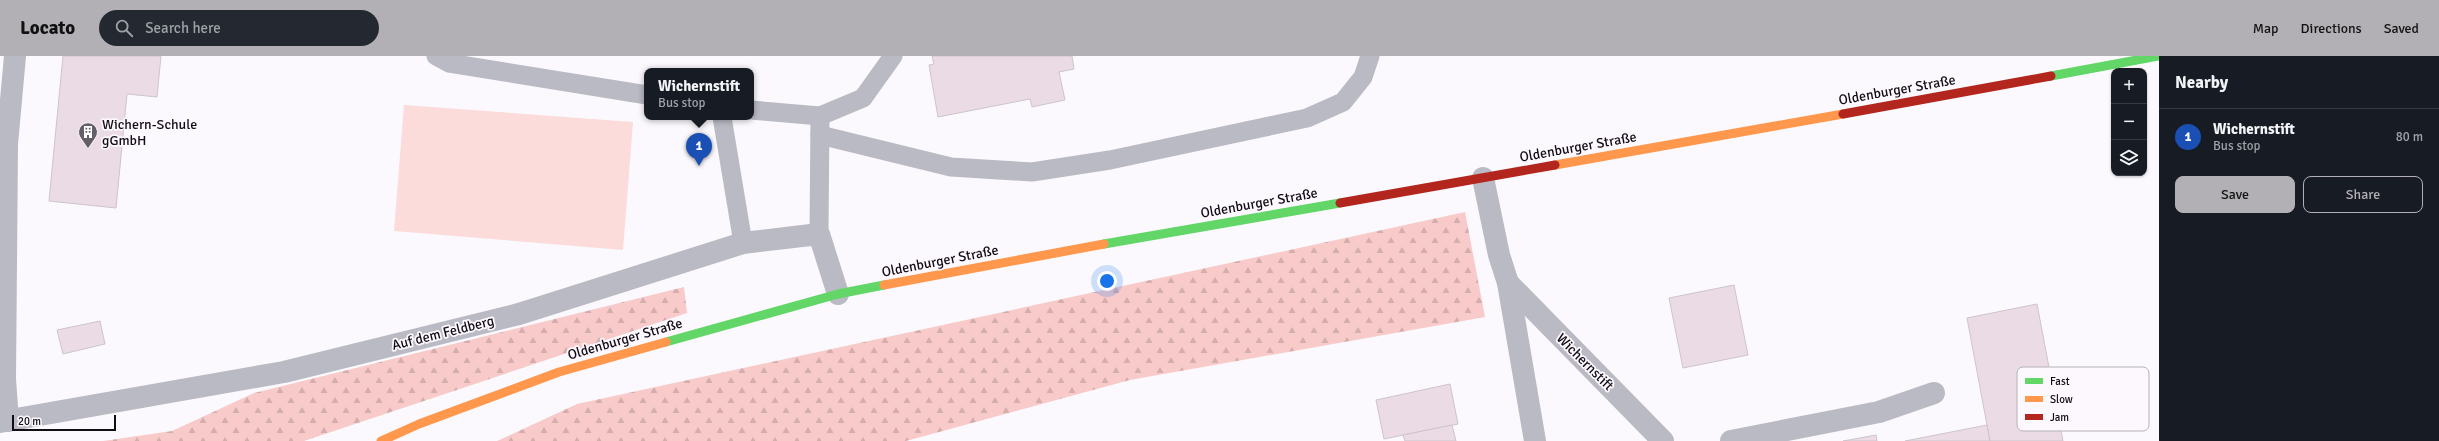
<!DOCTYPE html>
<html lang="en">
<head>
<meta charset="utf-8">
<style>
	:root { --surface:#171b24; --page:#242831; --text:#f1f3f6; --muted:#9ea1a6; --line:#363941; --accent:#b2b0b5 }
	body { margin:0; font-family:Signika,sans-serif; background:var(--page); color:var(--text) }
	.controls { position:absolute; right:12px; top:12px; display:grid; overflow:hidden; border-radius:8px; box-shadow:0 1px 3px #0004 }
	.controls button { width:36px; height:36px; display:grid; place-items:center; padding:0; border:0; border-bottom:1px solid var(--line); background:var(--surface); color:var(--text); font:20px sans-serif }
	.scale { position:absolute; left:12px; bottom:10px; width:104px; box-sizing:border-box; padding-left:4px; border:2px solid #120c15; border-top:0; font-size:11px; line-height:14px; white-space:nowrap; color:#120c15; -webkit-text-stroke:3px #fcf8fe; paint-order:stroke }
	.you { position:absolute; left:1107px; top:225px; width:14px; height:14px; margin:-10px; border:3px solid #fff; border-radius:50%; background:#1a73e8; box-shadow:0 0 0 6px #1a73e833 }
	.badge { display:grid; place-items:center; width:26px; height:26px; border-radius:50%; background:var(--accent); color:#fff; font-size:13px; font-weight:700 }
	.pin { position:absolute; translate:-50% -33px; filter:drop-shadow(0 1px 2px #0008) }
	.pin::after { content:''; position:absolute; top:21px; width:14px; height:12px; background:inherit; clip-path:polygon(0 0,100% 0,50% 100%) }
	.popup { position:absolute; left:644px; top:12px; width:110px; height:52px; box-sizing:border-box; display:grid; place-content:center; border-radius:8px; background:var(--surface); filter:drop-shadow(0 1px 3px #0005); font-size:13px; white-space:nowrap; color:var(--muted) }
	.popup b { font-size:15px; color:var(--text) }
	.popup::after { content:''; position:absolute; left:50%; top:100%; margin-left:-8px; border:8px solid transparent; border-top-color:var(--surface) }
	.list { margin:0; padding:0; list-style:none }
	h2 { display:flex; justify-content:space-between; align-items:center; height:52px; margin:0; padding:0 16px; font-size:17px }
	h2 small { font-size:13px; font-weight:400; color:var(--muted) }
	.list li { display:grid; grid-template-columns:26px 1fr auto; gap:12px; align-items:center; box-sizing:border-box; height:56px; padding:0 16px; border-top:1px solid var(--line) }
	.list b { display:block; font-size:15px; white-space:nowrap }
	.list p { margin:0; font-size:13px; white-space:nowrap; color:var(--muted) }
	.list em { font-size:13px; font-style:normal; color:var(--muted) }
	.actions { display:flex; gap:8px; padding:12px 16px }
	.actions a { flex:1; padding:9px 0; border:1px solid var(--accent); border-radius:8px; text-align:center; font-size:14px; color:var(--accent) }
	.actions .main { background:var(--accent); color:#111 }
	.icon { flex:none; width:22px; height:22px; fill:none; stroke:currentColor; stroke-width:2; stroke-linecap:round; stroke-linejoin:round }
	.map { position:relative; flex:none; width:2159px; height:385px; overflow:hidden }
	header { display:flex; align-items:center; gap:24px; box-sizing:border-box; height:56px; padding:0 20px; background:var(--accent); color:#111 }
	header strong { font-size:19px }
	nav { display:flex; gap:22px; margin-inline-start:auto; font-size:14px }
	.search { width:280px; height:36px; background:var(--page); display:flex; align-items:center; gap:10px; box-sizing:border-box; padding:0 14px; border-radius:22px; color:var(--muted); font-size:15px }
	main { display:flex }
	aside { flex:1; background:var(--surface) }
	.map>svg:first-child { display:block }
</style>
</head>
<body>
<header>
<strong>Locato</strong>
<div class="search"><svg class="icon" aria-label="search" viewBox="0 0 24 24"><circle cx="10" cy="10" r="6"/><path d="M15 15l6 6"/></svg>Search here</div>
<nav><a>Map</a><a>Directions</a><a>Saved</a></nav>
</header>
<main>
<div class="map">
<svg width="2159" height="385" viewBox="0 0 2159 385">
	<defs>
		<pattern id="forest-firs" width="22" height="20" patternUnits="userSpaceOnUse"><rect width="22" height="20" fill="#f8cbca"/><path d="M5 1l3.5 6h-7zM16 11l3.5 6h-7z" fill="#d4adad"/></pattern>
	</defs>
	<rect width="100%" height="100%" fill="#fbf9fd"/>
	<g fill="url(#forest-firs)">
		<path d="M 1465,156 L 1485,261 L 1130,324 L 906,385 L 497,385 L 577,348 Z"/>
		<path d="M 684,231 L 687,257 L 304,385 L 103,385 L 172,375 L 254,337 Z"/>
	</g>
	<path fill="#fbdcdb" d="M 404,49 L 633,66 L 623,194 L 394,175 Z"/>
	<g fill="#eadbe4" stroke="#cdc5ca">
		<path d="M 63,0 L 161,0 L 157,41 L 127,38 L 116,152 L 49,145 Z"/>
		<path d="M 932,0 L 1072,0 L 1074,13 L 1059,16 L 1065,44 L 1032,51 L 1030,43 L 938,61 L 929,9 L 934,8 Z"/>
		<path d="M 1734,229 L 1748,299 L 1683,312 L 1669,242 Z"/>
		<path d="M 2037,248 L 2063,385 L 1990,385 L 1967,262 Z"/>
		<path d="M 100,265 L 105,288 L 63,298 L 57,274 Z"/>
		<path d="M 1450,328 L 1458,368 L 1384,383 L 1376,344 Z"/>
		<path d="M 1452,369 L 1456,385 L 1405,385 L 1403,379 Z"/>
		<path d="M 1987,369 L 1990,385 L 1905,385 Z"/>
		<path d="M 1876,379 L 1877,385 L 1843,385 Z"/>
	</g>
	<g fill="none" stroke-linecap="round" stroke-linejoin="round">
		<g stroke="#babac4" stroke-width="19">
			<path d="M 436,0 L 449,7 L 647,39"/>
			<path d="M 751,54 L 820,60 L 819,178"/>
			<path d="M 820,60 L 863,42 L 893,0"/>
			<path d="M 722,61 L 743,187"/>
			<path d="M 820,79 L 951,111 L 1032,116 L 1110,104 L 1307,62 L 1343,46 L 1363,21 L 1370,0"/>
		</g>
		<g stroke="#babac4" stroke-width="22">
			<path d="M 1483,122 L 1499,199 L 1508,227 L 1535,385"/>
			<path d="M 1508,227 L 1663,385"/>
			<path d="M 8,365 L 5,323 L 7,88 L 15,0"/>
			<path d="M 0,366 L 284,316 L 519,258 L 743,187 L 819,178 L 838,238"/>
			<path d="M 1731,385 L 1879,356 L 1934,337"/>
		</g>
		<g stroke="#63d668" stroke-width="9">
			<path d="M 2051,20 L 2158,0"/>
			<path d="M 1104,188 L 1340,147"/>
			<path d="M 666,286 L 838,238 L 884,229"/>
		</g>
		<g stroke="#ff974d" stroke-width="9">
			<path d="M 1555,109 L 1843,58"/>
			<path d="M 884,229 L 1104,188"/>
			<path d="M 381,385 L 419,368 L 559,316 L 666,286"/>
		</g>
		<g stroke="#b3261e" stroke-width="9">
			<path d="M 1843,58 L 2051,20"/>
			<path d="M 1340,147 L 1555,109"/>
		</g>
	</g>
	<defs>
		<symbol id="building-pin" viewBox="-11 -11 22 30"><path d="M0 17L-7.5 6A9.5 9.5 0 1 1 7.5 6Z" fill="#645f66" stroke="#fcf8fe"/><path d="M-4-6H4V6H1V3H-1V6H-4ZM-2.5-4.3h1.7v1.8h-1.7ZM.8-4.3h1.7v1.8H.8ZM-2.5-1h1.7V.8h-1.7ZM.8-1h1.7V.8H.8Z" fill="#fff"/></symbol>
	</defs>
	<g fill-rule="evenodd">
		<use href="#building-pin" x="77" y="65" width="22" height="30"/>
	</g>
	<g text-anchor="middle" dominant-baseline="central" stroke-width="3.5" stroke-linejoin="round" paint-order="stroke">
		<g font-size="14" fill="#120c15" stroke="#fcf8fe">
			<text transform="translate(1897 34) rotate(-10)">Oldenburger Straße</text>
			<text transform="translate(1578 91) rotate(-10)">Oldenburger Straße</text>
			<text transform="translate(1259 147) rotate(-10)">Oldenburger Straße</text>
			<text transform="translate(940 205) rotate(-11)">Oldenburger Straße</text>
			<text transform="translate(443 277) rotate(-14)">Auf dem Feldberg</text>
			<text transform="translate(625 283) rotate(-16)">Oldenburger Straße</text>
			<text transform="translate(1585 306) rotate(45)">Wichernstift</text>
		</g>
		<g font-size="14" fill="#120c15" stroke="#fcf8fe" text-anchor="start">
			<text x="102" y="68">Wichern-Schule<tspan x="102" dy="16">gGmbH</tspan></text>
		</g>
	</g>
	<rect x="2017" y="311" width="132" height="64" rx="6" fill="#fcf8fe" stroke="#b6b1b8" stroke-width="1"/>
	<rect x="2025" y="322" width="18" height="6" fill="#63d668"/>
	<rect x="2025" y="340" width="18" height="6" fill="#ff974d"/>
	<rect x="2025" y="358" width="18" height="6" fill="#b3261e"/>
	<g font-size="11" fill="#120c15">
		<text x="2050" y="329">Fast</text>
		<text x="2050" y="347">Slow</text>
		<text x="2050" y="365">Jam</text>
	</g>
</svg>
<div class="controls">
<button>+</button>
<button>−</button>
<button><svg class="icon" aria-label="layers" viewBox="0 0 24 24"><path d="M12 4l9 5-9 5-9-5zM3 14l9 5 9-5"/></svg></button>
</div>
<div class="scale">20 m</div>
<div class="you"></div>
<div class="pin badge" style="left:699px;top:110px;background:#1a4fb4">1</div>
<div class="popup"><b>Wichernstift</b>Bus stop</div>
</div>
<aside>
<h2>Nearby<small></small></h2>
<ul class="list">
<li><span class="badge" style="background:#1a4fb4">1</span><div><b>Wichernstift</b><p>Bus stop</p></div><em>80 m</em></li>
</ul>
<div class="actions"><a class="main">Save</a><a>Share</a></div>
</aside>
</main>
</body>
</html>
